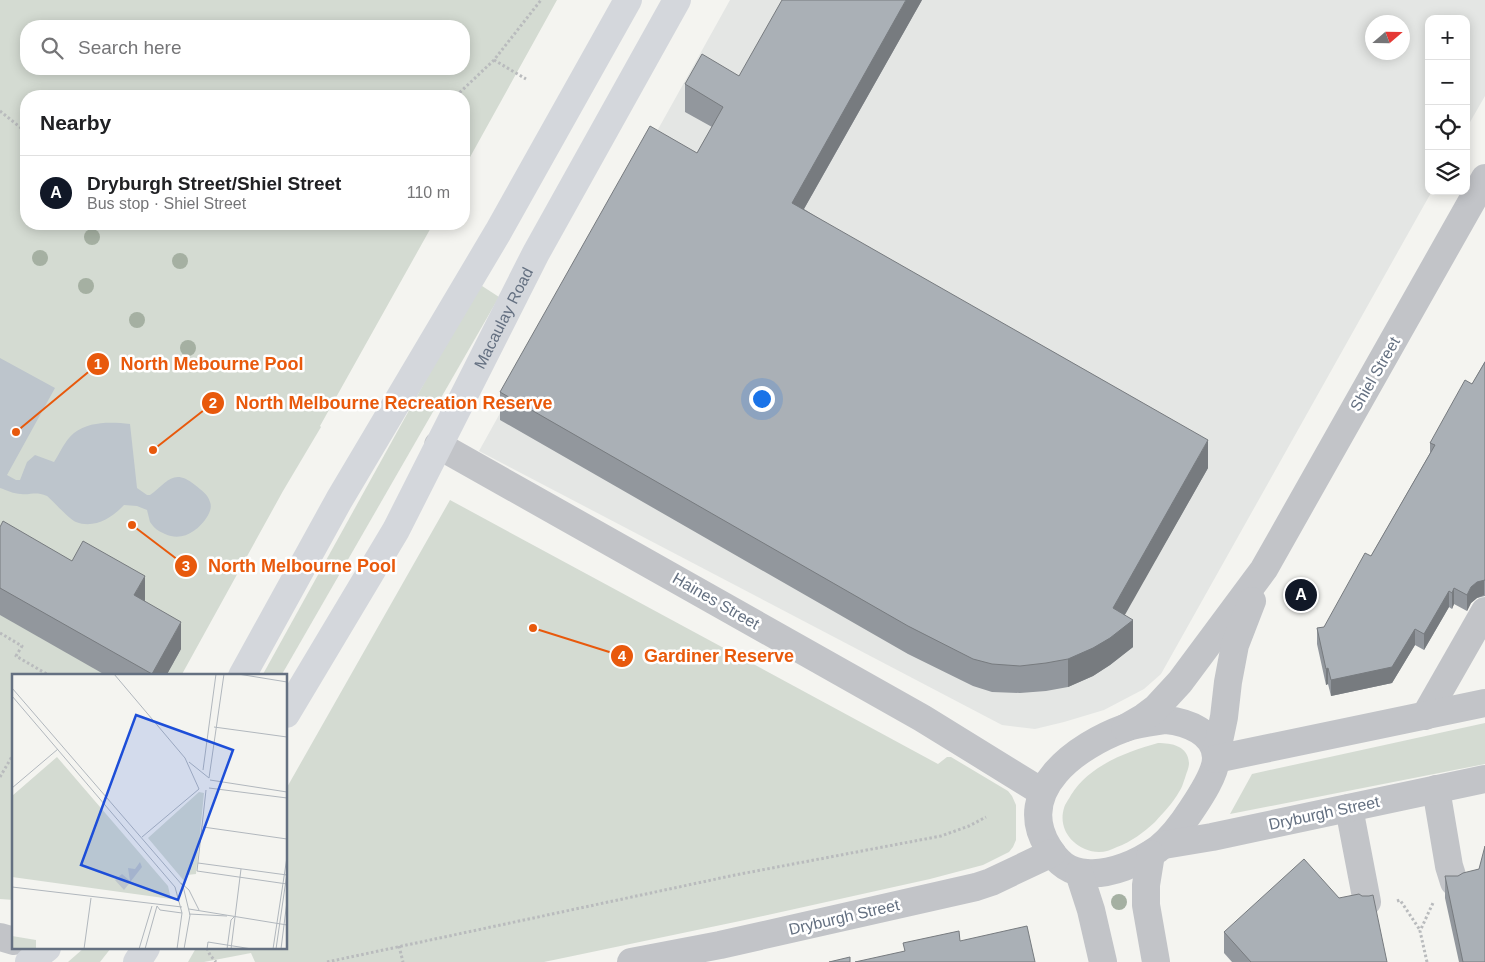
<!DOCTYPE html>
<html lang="en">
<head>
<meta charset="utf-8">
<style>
	:root { --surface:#fff; --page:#f6f6f6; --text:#202124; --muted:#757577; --line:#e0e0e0; --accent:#111827 }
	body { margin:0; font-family:Arial,sans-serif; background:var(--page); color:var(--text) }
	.controls { position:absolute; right:15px; top:15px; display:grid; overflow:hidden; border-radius:10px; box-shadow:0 2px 12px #0003 }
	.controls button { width:45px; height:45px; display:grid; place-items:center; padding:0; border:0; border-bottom:1px solid var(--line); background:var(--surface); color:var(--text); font:25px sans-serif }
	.compass { position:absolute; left:1365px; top:15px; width:45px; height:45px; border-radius:50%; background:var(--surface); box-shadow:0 2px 12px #0003; rotate:70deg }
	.you { position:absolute; left:761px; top:398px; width:18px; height:18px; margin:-12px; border:4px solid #fff; border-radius:50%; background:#1a73e8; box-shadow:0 0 0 8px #1a73e833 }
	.badge { display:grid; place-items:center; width:32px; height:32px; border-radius:50%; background:var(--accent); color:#fff; font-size:16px; font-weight:700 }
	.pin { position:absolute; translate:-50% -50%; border:2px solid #fff; box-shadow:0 1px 5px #0006 }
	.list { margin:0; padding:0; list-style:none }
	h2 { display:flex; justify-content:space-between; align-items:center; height:65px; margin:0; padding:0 20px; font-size:21px }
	h2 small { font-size:16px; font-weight:400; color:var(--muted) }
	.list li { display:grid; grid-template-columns:32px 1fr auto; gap:15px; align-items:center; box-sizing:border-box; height:75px; padding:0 20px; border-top:1px solid var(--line) }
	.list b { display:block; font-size:19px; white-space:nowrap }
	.list p { margin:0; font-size:16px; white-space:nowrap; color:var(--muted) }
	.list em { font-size:16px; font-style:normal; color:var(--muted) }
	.icon { flex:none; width:28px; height:28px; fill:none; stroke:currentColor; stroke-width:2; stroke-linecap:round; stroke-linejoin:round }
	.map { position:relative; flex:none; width:1485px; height:962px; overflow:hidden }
	.search { position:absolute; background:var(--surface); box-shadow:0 2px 12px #0003; left:20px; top:20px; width:450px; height:55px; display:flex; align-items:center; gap:12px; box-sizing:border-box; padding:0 18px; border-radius:20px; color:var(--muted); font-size:19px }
	.panel { position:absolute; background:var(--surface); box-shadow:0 2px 12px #0003; left:20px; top:90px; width:450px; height:140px; border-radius:20px }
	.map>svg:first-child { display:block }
</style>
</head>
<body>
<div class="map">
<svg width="1485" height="962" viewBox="0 0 1485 962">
	<rect width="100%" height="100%" fill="#f4f4f0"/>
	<path fill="#e4e6e4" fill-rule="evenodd" d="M 730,0 L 1485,0 L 1485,96 L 1466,129 L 1466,19 L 1429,19 L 1429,191 L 1432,191 L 1161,674 L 1144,689 L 1104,710 L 1064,722 L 1035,729 L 1002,725 L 479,451 ZM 1372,22 L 1402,22 L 1402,52 L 1372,52 Z"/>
	<g fill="#d4dbd2" fill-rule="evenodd">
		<path d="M 0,0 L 557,0 L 464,168 L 464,96 L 26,96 L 26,224 L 433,224 L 320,426 L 321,427 L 283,491 L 181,676 L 14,676 L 14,900 L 0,899 ZM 26,26 L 464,26 L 464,69 L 26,69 Z"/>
		<path d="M 479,284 L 499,297 L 281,676 L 262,676 Z"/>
		<path d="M 450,500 L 938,764 L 947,757 L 951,757 L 1008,791 L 1012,796 L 1016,805 L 1016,840 L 1013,847 L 1009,852 L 983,865 L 930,879 L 740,921 L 544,962 L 255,962 L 251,953 L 204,962 L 188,962 L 196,948 L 286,948 L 286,789 Z"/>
		<path d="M 1485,723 L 1485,764 L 1230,814 L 1252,774 Z"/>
		<path d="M 1158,743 C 1172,743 1188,746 1189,763 C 1189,768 1186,774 1185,778 C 1183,783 1182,788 1179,792 C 1173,803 1163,813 1155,822 C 1144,832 1131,842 1117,847 C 1111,850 1105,852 1099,852 C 1076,851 1057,831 1064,808 C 1065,804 1069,799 1071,795 C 1090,765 1126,752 1158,743 Z"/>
		<path d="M 84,948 L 111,948 L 100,962 L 68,962 Z"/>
	</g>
	<path fill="#bdc5cc" d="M 0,358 L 55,388 L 7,475 L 16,480 L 20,480 L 27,462 L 35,455 L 54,462 C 60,453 65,440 74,433 C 90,421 111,422 130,424 L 137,488 L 147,495 L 150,495 C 167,483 173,467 195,485 C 201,490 208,494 210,502 C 212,507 210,512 207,517 C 198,531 182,542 165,534 C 158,531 154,528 150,522 C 149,518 148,514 147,510 L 137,506 L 124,505 C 112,518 94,529 76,522 C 69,519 53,501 47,496 C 35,491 32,495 21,494 C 14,494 6,490 0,488 Z"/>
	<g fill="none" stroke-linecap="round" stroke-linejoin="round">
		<g stroke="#b9bbbd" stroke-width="3" stroke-dasharray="2.5 2.5" stroke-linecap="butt">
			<path d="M 494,60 L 526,79"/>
			<path d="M 456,96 L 494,60 L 541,0"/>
			<path d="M 0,111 L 26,132"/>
			<path d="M 0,633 L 22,646 L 16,656 L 50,676"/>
			<path d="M 0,777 L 14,753"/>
			<path d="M 1397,901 L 1400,900 L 1420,930"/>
			<path d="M 399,946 L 403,962"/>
			<path d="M 207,948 L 210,955 L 216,962"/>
			<path d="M 327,962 L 735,875 L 941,836 L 969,826 L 986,817"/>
			<path d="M 1427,962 L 1420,931 L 1433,903"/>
		</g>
		<g stroke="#c2c4c8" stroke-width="28">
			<path d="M 438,445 L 922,718 L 1042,792"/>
			<path d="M 1425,716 L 1485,611"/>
			<path d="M 1166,720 C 1186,722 1216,732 1216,758 C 1216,773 1200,797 1192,809 C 1183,823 1171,839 1158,849 C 1138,863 1111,875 1087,873 C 1068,872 1057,862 1048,847 C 1013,790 1078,745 1125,728 C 1138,723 1152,722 1166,720 Z"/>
			<path d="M 1125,728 L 1144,717 L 1156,708 L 1180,682 L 1264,569 L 1485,178"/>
			<path d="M 1216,755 L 1224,717 L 1228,682 L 1235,645 L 1252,601"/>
			<path d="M 1216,759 L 1485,703"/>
			<path d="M 1436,789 L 1449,866 L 1454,882"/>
			<path d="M 1349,808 L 1367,902"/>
			<path d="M 1164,845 L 1212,837 L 1485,779"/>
			<path d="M 1151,854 L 1146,885 L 1146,905 L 1156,962"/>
			<path d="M 1079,873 L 1091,910 L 1103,962"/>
			<path d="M 0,937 L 14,941"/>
			<path d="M 631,962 L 720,945 L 976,887 L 991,882 L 1052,853"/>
		</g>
		<g stroke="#d4d7dc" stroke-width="28">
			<path d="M 242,676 L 339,500 L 498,232 L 628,0"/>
			<path id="s1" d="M 286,714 L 396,530 L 536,253 L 677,0"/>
			<path d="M 29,962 L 47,948"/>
			<path d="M 137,962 L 146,948"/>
		</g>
	</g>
	<g fill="#a5b0a2">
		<circle cx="92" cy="237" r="8"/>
		<circle cx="40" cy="258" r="8"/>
		<circle cx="180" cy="261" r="8"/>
		<circle cx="86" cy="286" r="8"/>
		<circle cx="137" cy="320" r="8"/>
		<circle cx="188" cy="348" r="8"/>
		<circle cx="1119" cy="902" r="8"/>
	</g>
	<g fill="#92979d">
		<path d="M 922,0 L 804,209 L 1208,468 L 1124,615 L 1133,647 L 1110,665 L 1093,676 L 1068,687 L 1046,691 L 1020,693 L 992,692 L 973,686 L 908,654 L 500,420 L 500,392 L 697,153 L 712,127 L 685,112 L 685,84 L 739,76 Z"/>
		<path d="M 1485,361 L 1485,596 L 1477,598 L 1471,603 L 1467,611 L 1454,604 L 1452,609 L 1449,607 L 1424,650 L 1415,645 L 1392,683 L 1331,696 L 1328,684 L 1326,685 L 1317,644 L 1317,628 L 1324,627 L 1371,556 L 1430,453 L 1430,443 L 1472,384 Z"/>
		<path d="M 0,527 L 145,602 L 181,649 L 166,676 L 107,676 L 0,615 Z"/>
		<path d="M 1479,869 L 1485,962 L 1459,962 L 1445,898 L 1445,876 L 1458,876 Z"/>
		<path d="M 1224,932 L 1387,962 L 1232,962 L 1224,953 Z"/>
	</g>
	<g fill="#777b7f">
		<path d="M 906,0 L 922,0 L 792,230 L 792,203 Z"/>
		<path d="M 1208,440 L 1208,468 L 1113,636 L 1113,608 Z"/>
		<path d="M 145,576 L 145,603 L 134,595 Z"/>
		<path d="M 1484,579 L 1484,595 L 1477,598 L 1471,603 L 1467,611 L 1467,595 L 1471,587 L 1477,582 Z"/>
		<path d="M 1454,588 L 1454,604 L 1452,609 L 1452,593 Z"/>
		<path d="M 1449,591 L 1449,607 L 1424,650 L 1424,634 Z"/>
		<path d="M 1133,620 L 1133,647 L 1110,665 L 1093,676 L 1068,687 L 1068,659 Z"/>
		<path d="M 181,622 L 181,649 L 166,676 L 152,676 L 152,674 Z"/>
		<path d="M 1415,629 L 1415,645 L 1392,683 L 1331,696 L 1331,680 Z"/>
		<path d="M 1328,668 L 1328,684 L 1326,685 L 1326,669 Z"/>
	</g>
	<g fill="#aab0b6" stroke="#777b7f">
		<path d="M 782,0 L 906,0 L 792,203 L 1208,440 L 1113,608 L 1133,620 L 1110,638 L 1093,648 L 1068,659 L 1046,663 L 1020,666 L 992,664 L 973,659 L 908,626 L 500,392 L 650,126 L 697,153 L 723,107 L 685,84 L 702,54 L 739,76 Z"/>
		<path d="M 1485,362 L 1485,580 L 1477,582 L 1471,587 L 1467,595 L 1454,588 L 1452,593 L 1449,591 L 1424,634 L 1415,629 L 1392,667 L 1331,680 L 1328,668 L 1326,669 L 1317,628 L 1324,627 L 1365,553 L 1371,556 L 1435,445 L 1430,443 L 1465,380 L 1472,384 Z"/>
		<path d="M 3,521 L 72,561 L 83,541 L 145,576 L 134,595 L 181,622 L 152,674 L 0,588 L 0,527 Z"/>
		<path d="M 1485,846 L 1485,962 L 1463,962 L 1445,876 L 1458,876 L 1463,873 L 1479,869 Z"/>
		<path d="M 1304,859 L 1339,898 L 1359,894 L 1362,896 L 1369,896 L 1373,895 L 1387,962 L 1251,962 L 1224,932 Z"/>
		<path d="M 1027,926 L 1035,962 L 855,962 L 905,951 L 903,943 L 959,931 L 960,941 Z"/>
		<path d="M 850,957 L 850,962 L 829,962 Z"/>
	</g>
	<g text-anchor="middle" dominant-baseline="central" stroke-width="5" stroke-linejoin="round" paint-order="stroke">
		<g font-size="16" fill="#647081" stroke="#fff">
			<text stroke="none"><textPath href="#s1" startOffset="452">Macaulay Road</textPath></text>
			<text transform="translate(1375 374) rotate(-60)">Shiel Street</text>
			<text transform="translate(716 601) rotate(30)">Haines Street</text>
			<text transform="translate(1324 813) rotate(-12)">Dryburgh Street</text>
			<text transform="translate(844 917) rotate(-13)">Dryburgh Street</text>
		</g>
	</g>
	<g transform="translate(12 674)">
		<rect width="275" height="275" fill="#f4f4f0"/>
		<path d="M 45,83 L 156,212 L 159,225 L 0,203 L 0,122 ZM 187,118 L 192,119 L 184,200 L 175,201 L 173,208 L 136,164 ZM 0,262 L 24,266 L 24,275 L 0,275 Z" fill="#d4dbd2"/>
		<path d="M 128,188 L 130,193 L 112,216 L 103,206 L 110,200 L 118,207 L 116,194 L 123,195 Z" fill="#bdc5cc"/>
		<path fill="none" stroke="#b1b7bd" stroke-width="1" d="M 102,0 L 173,84 L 187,115M 226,0 L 275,8M 0,14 L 171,212 L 178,241 L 172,275M 0,22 L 163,213 L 170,239 L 165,275M 202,53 L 275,63M 177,88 L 197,104M 191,96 L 204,0M 197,104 L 212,0M 198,106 L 275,118M 0,114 L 46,75M 197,114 L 275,124M 194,116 L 185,197 L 275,210M 191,153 L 275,165M 130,163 L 187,115M 186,189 L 275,201M 169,209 L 177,216 L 187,236M 0,213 L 170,233M 145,232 L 148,236 L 170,239M 177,235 L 275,251M 177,240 L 215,242M 72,275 L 79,224M 127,275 L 140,232M 133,275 L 145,232M 195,275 L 196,268 L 240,275M 215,275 L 219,246 L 222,243M 219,275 L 229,195M 261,275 L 275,183M 264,275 L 275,199M 269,275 L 275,227"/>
		<path fill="#1d4ed8" fill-opacity="0.15" stroke="#1d4ed8" stroke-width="2.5" d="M 124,41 L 221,76 L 166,226 L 69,191 Z"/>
		<rect width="275" height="275" fill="none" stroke="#647081" stroke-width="2.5"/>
	</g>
	<path fill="none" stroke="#e8590c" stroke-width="2" d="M16 432L98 364M153 450L213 403M132 525L186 566M533 628L622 656"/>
	<g fill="#e8590c" stroke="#fff" stroke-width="2">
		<circle cx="16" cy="432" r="5"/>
		<circle cx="153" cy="450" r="5"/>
		<circle cx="132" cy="525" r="5"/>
		<circle cx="533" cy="628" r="5"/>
		<circle cx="98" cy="364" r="12"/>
		<circle cx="213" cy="403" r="12"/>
		<circle cx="186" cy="566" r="12"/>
		<circle cx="622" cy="656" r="12"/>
	</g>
	<g font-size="15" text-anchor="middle" font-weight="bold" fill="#fff">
		<text x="98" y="369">1</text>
		<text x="213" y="408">2</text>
		<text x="186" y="571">3</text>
		<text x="622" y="661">4</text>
	</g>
	<g font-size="18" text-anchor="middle" font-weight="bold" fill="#e8590c" stroke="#fff" stroke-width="5" stroke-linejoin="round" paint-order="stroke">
		<text x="212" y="370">North Mebourne Pool</text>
		<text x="394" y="409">North Melbourne Recreation Reserve</text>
		<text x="302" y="572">North Melbourne Pool</text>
		<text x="719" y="662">Gardiner Reserve</text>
	</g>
</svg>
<div class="controls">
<button>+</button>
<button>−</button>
<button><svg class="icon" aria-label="locate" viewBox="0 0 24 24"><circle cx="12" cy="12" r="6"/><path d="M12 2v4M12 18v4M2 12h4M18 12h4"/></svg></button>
<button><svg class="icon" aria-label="layers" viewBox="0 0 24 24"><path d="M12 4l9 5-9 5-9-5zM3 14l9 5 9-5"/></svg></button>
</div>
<svg class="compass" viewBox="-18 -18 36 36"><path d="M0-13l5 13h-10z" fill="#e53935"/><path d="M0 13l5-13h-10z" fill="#757577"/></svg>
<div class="you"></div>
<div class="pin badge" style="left:1301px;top:595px">A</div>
<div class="search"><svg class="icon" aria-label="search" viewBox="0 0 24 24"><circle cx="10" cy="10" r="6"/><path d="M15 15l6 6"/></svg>Search here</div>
<section class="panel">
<h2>Nearby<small></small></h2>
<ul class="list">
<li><span class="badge">A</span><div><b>Dryburgh Street/Shiel Street</b><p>Bus stop · Shiel Street</p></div><em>110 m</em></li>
</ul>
</section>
</div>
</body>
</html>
